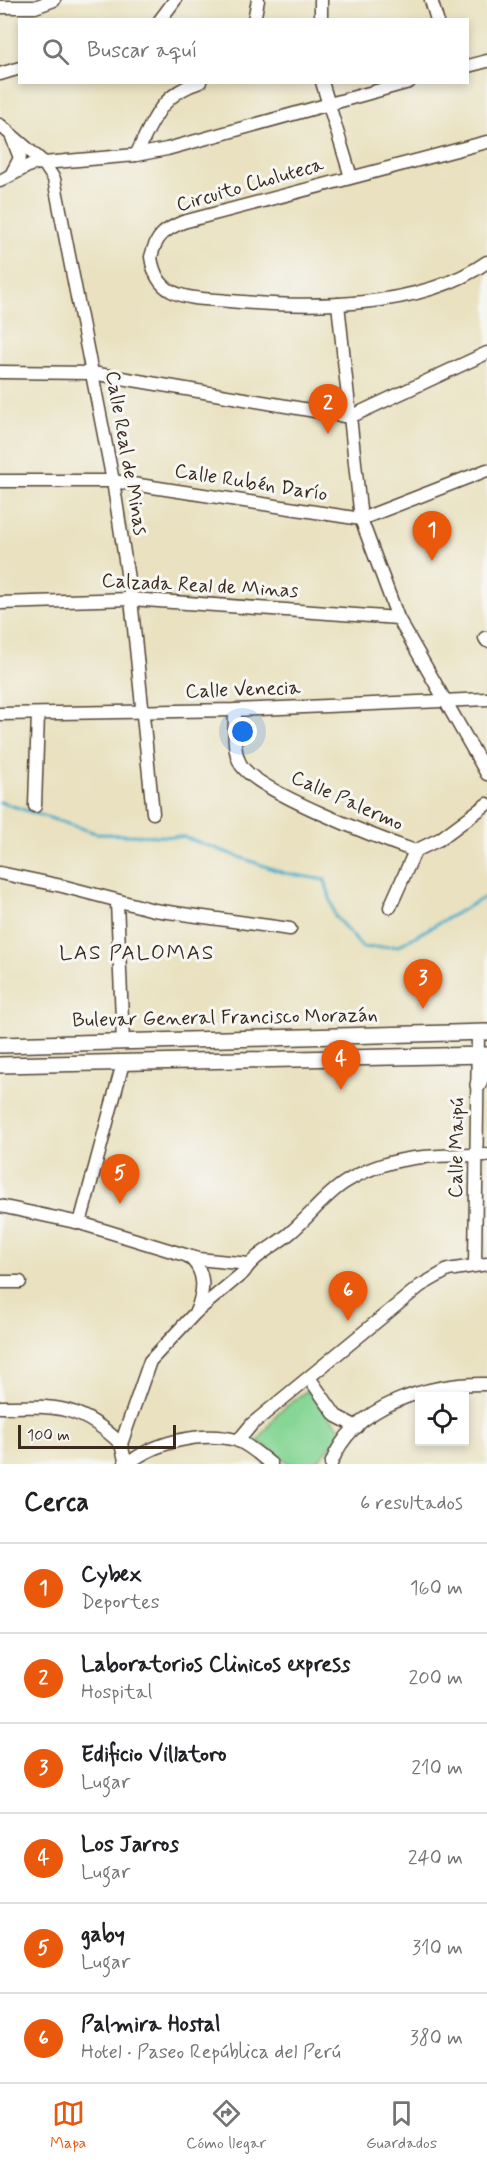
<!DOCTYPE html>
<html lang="es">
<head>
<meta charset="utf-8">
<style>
	:root { --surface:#fff; --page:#f2f2f2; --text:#202124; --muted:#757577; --line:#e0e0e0; --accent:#ea580c }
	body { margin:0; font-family:Mynerve,sans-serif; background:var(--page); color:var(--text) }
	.controls { position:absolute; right:18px; bottom:18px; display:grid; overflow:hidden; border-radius:0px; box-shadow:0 3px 9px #0003 }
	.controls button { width:54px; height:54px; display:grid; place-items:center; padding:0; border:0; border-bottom:2px solid var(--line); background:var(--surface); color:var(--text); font:30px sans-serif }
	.scale { position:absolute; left:18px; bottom:15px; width:158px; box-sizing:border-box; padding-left:6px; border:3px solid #3b2a1e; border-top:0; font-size:16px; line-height:21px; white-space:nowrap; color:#3b2a1e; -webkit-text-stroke:4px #f6f6f2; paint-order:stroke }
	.you { position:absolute; left:243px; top:732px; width:21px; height:21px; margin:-15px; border:4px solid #fff; border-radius:50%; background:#1a73e8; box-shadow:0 0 0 9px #1a73e833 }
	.badge { display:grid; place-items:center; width:39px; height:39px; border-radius:50%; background:var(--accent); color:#fff; font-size:20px; font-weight:700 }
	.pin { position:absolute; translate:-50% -50px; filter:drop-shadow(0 2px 3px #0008) }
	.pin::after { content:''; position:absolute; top:32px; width:21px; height:18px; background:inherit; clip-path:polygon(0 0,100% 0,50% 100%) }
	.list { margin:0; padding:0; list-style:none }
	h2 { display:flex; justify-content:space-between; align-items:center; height:78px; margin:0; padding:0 24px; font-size:26px }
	h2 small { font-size:20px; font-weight:400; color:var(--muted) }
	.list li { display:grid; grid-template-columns:39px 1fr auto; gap:18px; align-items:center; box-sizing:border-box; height:90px; padding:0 24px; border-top:2px solid var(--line) }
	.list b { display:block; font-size:22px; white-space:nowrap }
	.list p { margin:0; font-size:20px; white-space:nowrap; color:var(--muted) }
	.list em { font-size:20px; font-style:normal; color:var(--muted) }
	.icon { flex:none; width:33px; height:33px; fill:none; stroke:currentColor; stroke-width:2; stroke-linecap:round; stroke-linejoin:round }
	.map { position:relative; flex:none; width:487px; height:1464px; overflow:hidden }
	.search { position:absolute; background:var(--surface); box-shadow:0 3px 9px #0003; left:18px; right:18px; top:18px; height:66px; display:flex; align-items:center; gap:15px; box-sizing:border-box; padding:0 21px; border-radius:0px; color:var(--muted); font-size:22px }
	.sheet { height:618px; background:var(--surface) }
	nav { display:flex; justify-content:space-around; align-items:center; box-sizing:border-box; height:84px; border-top:2px solid var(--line); background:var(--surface); font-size:16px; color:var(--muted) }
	nav a { display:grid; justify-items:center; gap:3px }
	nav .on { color:var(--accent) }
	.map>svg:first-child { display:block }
</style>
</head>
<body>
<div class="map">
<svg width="487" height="1464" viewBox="0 0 487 1464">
	<rect width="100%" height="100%" fill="#f6f6f2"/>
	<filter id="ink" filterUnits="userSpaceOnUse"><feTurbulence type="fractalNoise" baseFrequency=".0167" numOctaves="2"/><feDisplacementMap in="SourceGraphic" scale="12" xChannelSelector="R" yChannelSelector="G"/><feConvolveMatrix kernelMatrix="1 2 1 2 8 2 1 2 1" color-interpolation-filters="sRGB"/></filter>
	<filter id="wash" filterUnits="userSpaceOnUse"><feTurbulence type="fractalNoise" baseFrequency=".008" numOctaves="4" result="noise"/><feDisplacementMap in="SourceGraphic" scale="24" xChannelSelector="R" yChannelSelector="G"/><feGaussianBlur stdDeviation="1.35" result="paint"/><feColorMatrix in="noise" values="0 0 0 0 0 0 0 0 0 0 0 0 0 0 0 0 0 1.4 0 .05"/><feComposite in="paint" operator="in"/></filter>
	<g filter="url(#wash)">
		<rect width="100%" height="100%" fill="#e9e1bf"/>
		<path fill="#86d695" stroke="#60805a" stroke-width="1.5" d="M 307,1390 L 324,1412 L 344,1431 L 315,1464 L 290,1464 L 258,1441 L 278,1413 Z"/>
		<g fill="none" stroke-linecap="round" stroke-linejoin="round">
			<path stroke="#4aadca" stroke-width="3" d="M 0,802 L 99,834 L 184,837 L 284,873 L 325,880 L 335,916 L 363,948 L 398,946 L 487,896"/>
		</g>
	</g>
	<g filter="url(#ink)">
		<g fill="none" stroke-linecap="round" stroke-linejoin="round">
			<defs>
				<g id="minor">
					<path d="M 321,0 L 321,20"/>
					<path d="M 431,0 L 437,20"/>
					<path d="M 0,7 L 35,7 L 54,0"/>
					<path d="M 160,20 L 175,0"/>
					<path d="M 254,20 L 258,0"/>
					<path d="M 468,66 L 487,61"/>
					<path d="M 0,74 L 20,68"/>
					<path d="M 322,82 L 351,177"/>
					<path d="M 0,125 L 43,162 L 54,179 L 113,481 L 131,599 L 153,813"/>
					<path d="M 12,137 L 20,158 L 12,173"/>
					<path d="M 487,142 L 183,222 C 164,230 156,236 151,257 C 153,271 158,284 171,291 C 188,300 211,299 229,301 C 309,308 419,310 487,262"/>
					<path d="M 136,155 C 153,121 160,94 200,82"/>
					<path d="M 0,181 L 32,164 L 136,155 L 167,149 L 409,82"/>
					<path d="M 338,304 L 361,519 L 398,618 L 487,774"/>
					<path d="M 0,372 L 92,373 L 350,417 L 487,353"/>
					<path d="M 0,481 L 113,481 L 361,519 L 487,470"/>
					<path d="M 0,603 L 131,599 L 398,618"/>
					<path d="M 485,638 L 487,641"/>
					<path d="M 235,710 C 235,727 232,750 241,765 C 258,792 381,839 415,851 L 440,839 L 487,804"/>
					<path d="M 0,714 L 235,710 L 487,699"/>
					<path d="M 35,806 L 38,714"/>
					<path d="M 0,873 L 62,886 L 154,910 L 290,929"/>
					<path d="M 117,902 L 123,1042"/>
					<path d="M 390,907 L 415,851"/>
					<path d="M 0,1206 L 80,1223 L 198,1259 L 249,1264"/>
					<path d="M 80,1223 L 123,1063"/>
					<path d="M 189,1257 C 207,1272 204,1292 196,1312"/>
					<path d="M 475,1264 L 478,1033"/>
					<path d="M 0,1282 L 20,1282"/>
					<path d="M 310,1379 L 336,1416 L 357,1427"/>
					<path d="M 0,1407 C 55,1406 80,1404 121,1444"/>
					<path d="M 238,1441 L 252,1424 L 420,1286 L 448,1270 L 487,1264"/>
					<path d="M 126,1464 L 121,1444 L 150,1361 L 196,1312 L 244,1272 C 254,1255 275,1246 290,1233 C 308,1218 324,1196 344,1183 C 388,1154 437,1155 487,1155"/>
					<path d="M 128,1464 C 154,1442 202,1431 236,1440 C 248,1444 261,1456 271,1464"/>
					<path d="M 331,1464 C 353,1404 430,1383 487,1384"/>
				</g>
				<g id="major">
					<path d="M 0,1045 L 487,1032"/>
					<path d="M 0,1065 L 487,1055"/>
					<path d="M 478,1085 L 487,1061"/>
				</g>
			</defs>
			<use href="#minor" stroke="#554536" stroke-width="15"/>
			<use href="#major" stroke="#554536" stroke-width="18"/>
			<use href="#minor" stroke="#fff" stroke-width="12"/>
			<use href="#major" stroke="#fff" stroke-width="15"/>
		</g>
	</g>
	<g text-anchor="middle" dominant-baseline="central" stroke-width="6" stroke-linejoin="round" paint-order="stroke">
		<g font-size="20" fill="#3b2a1e" stroke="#f6f6f2">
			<text transform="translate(250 185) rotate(-16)">Circuito Choluteca</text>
			<text transform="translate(126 453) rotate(80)">Calle Real de Minas</text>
			<text transform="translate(251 483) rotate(9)">Calle Rubén Darío</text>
			<text transform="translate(200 586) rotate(3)">Calzada Real de Minas</text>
			<text transform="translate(243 690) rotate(-2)">Calle Venecia</text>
			<text transform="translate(347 801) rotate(24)">Calle Palermo</text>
			<text transform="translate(225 1018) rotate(-1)">Bulevar General Francisco Morazán</text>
			<text transform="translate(457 1148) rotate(-89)">Calle Maipú</text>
		</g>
		<g font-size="21" letter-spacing="1.5" fill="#3b2a1e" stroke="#f6f6f2">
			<text x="137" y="953">LAS PALOMAS</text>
		</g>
	</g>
</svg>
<div class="controls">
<button><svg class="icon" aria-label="locate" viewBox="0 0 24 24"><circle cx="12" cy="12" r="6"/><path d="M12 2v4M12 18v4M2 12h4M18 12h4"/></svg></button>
</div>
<div class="scale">100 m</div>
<div class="you"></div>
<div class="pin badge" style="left:432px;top:561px">1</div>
<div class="pin badge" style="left:328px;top:434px">2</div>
<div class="pin badge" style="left:423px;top:1009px">3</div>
<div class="pin badge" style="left:341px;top:1090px">4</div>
<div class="pin badge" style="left:120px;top:1204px">5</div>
<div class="pin badge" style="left:348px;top:1321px">6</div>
<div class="search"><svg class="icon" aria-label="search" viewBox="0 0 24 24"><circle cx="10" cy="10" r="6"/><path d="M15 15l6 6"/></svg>Buscar aquí</div>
</div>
<section class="sheet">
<h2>Cerca<small>6 resultados</small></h2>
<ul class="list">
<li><span class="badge">1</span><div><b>Cybex</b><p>Deportes</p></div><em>160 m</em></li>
<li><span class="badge">2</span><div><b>Laboratorios Clinicos express</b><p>Hospital</p></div><em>200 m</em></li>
<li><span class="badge">3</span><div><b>Edificio Villatoro</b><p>Lugar</p></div><em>210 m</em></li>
<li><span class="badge">4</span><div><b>Los Jarros</b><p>Lugar</p></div><em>240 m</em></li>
<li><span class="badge">5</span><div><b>gaby</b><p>Lugar</p></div><em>310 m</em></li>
<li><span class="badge">6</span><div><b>Palmira Hostal</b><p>Hotel · Paseo República del Perú</p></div><em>380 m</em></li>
</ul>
</section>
<nav>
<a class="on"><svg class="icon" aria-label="map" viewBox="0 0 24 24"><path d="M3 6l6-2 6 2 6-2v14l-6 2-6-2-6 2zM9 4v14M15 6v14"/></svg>Mapa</a>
<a><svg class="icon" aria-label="directions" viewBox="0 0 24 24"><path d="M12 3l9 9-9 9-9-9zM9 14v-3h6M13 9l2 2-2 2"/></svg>Cómo llegar</a>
<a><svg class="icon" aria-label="saved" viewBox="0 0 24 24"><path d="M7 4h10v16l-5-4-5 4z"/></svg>Guardados</a>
</nav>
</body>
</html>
